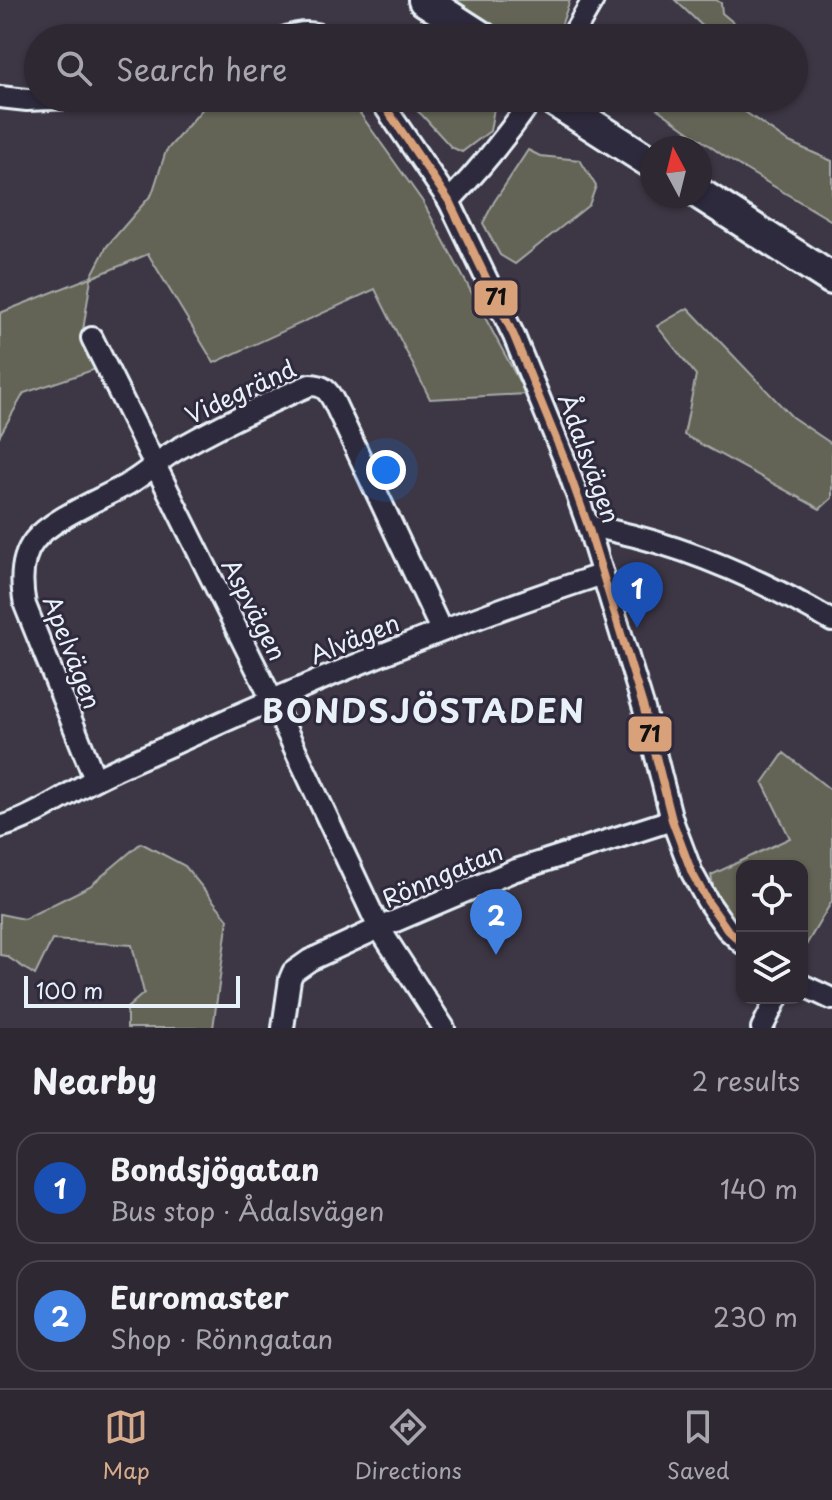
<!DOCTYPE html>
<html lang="en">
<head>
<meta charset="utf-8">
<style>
	:root { --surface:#2e2833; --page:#36303b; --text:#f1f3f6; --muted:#a7a6ac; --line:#49444e; --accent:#d6ab8b }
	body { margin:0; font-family:"Playpen Sans",sans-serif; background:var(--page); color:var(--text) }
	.controls { position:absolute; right:24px; bottom:24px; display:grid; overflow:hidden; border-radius:16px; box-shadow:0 2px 6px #0004 }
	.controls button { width:72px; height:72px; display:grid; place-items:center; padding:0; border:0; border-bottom:2px solid var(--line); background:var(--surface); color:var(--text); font:40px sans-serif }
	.compass { position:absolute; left:640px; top:136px; width:72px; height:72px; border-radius:50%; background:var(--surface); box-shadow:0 2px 6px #0004; rotate:353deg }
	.scale { position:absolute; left:24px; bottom:20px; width:216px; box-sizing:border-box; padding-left:8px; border:4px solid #e8f1f8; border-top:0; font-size:22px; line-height:28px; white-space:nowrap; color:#e8f1f8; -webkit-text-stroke:6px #2f2a3d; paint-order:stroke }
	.you { position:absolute; left:386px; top:470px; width:28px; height:28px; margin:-20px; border:6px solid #fff; border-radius:50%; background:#1a73e8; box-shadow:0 0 0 12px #1a73e833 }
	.badge { display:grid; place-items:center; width:52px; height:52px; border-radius:50%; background:var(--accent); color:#fff; font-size:26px; font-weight:700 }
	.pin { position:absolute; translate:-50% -66px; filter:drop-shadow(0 2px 4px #0008) }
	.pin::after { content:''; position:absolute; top:42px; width:28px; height:24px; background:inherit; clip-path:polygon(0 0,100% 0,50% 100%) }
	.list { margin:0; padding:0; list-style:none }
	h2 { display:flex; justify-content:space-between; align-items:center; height:104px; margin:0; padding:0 32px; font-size:34px }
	h2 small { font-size:26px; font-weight:400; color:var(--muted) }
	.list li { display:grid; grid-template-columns:52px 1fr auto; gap:24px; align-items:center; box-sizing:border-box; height:112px; margin:0 16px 16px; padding:0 16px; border:2px solid var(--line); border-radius:24px }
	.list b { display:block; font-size:30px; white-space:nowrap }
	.list p { margin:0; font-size:26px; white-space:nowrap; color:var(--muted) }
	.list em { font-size:26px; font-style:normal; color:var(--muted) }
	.icon { flex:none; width:44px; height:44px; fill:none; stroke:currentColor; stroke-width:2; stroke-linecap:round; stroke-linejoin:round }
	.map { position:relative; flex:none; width:832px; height:1028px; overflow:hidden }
	.search { position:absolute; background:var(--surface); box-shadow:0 2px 6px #0004; left:24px; right:24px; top:24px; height:88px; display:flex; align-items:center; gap:20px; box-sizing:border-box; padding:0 28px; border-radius:44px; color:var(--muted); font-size:30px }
	.sheet { height:360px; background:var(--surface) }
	nav { display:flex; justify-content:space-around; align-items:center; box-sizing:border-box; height:112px; border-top:2px solid var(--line); background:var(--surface); font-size:22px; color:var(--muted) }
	nav a { display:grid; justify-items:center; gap:4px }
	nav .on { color:var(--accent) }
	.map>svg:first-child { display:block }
</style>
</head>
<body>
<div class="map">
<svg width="832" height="1028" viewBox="0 0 832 1028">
	<rect width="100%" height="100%" fill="#3d3644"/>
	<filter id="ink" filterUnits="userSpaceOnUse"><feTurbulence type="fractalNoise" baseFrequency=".0125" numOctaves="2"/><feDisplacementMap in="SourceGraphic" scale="16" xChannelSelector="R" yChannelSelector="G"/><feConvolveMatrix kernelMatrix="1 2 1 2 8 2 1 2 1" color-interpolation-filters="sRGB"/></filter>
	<g filter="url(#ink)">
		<g fill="#646456" stroke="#a6aaa7" stroke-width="2">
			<path d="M 447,0 L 570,0 L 560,29 L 555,38 L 505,38 Z"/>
			<path d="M 675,0 L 716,0 L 721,3 L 722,13 L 747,34 L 748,38 L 715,38 Z"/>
			<path d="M 212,98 L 349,98 L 423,202 L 526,394 L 430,399 L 375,289 L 214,363 L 148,254 L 91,278 L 82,337 L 99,368 L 24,393 L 0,435 L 0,313 L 91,277 L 107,246 L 152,194 L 166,151 Z"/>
			<path d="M 402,98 L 485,98 L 494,108 L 490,131 L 462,152 L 451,147 L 422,115 Z"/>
			<path d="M 642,98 L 725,98 L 787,141 L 832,161 L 832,221 L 728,159 Z"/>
			<path d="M 528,150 L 540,156 L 580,160 L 596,186 L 589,205 L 515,264 L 500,255 L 483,223 L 494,202 Z"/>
			<path d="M 688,308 L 792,417 L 832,444 L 832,498 L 820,509 L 684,435 L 696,375 L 657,326 Z"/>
			<path d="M 784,753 L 832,791 L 832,901 L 802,952 L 802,866 L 742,866 L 742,933 L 716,903 L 711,875 L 790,838 L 763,783 Z"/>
			<path d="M 141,843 L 185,866 L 228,919 L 213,1028 L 127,1028 L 127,1008 L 144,993 L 132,945 L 52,940 L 35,975 L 6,956 L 0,955 L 0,914 L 24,919 L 90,886 Z"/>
		</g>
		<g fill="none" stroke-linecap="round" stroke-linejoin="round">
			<defs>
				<g id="minor">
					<path d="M 284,38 C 297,33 312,30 325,38"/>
					<path d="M 571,38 L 593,0"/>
					<path d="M 0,97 L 27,100 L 73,98"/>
					<path d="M 379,98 L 449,201 L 514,336 L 565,461 L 588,526 L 644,709 L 672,820 L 692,873 L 708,902 L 727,929 L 742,943"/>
					<path d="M 449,201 C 481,168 507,136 533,98"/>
					<path d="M 92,338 L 272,700 L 379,928 L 444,1028"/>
					<path d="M 588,526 C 675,541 756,576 832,621"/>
					<path d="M 95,779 L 25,605 C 21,584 20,559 34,541 C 51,519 103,498 128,484 C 146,474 160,459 178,449 C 219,426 267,403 310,385 C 323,385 328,390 334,402 L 441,630"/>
					<path d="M 0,827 C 33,818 62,797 92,781 C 124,764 159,751 191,736 C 326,675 462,620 603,574"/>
					<path d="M 802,985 L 832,999"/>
					<path d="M 283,1028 L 290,979 L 293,972 L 310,960 L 379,928 L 513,871 L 672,820"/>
					<path d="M 762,1028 L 777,998"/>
				</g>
				<g id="highway">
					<path d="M 424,0 L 483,38"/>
					<path d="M 550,98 L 652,163"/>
					<path d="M 700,194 L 832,279"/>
				</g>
			</defs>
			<use href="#minor" stroke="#e8f1f8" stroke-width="26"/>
			<use href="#highway" stroke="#e8f1f8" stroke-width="36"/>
			<use href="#minor" stroke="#2f2a3d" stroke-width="20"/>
			<use href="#highway" stroke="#2f2a3d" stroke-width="30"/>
			<defs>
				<path id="bus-1" d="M 379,98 L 449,201 L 514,336 L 565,461 L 588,526 L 644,709 L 672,820 L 692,873 L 708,902 L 727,929 L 742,943"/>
			</defs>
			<use href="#bus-1" stroke="#2f2a3d" stroke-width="14"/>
			<use href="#bus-1" stroke="#d9a179" stroke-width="8"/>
		</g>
	</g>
	<g text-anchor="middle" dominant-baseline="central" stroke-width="6" stroke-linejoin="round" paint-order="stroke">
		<g font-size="24" fill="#e8f1f8" stroke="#2f2a3d">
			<text transform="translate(240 391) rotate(-25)">Videgränd</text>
			<text transform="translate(590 458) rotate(70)">Ådalsvägen</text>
			<text transform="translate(255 609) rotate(63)">Aspvägen</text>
			<text transform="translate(354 638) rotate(-22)">Alvägen</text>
			<text transform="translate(73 652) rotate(69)">Apelvägen</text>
			<text transform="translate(442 874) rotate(-23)">Rönngatan</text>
		</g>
		<g font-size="32" font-weight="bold" letter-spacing="2" fill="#e8f1f8" stroke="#2f2a3d">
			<text x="424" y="710">BONDSJÖSTADEN</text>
		</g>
	</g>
	<g stroke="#2f2a3d" stroke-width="3">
		<rect x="473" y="279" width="46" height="38" rx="8" fill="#d9a179"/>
		<rect x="627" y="715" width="46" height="38" rx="8" fill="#d9a179"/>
	</g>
	<g font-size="22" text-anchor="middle" font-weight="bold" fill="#111">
		<text x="496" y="305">71</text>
		<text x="650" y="742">71</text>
	</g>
</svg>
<div class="controls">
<button><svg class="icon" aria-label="locate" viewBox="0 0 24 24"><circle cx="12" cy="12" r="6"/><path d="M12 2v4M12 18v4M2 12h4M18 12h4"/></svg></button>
<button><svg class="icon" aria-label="layers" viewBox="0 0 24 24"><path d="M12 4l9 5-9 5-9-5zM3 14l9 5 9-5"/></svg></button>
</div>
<svg class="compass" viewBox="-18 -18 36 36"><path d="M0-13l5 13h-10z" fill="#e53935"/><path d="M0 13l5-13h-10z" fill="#a7a6ac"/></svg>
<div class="scale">100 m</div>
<div class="you"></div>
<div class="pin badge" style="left:637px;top:628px;background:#1a4fb4">1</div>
<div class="pin badge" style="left:496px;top:955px;background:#3f7fe0">2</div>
<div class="search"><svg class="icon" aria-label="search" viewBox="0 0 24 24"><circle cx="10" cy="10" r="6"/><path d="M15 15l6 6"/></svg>Search here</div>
</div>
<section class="sheet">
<h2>Nearby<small>2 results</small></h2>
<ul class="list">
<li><span class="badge" style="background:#1a4fb4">1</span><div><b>Bondsjögatan</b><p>Bus stop · Ådalsvägen</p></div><em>140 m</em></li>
<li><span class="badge" style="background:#3f7fe0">2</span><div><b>Euromaster</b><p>Shop · Rönngatan</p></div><em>230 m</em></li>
</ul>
</section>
<nav>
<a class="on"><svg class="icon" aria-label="map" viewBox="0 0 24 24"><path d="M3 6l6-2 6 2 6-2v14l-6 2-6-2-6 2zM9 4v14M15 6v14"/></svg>Map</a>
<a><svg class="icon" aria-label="directions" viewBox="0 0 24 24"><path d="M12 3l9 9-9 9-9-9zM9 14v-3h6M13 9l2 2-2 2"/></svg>Directions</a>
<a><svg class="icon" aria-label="saved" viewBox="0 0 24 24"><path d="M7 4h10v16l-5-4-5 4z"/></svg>Saved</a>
</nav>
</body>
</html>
